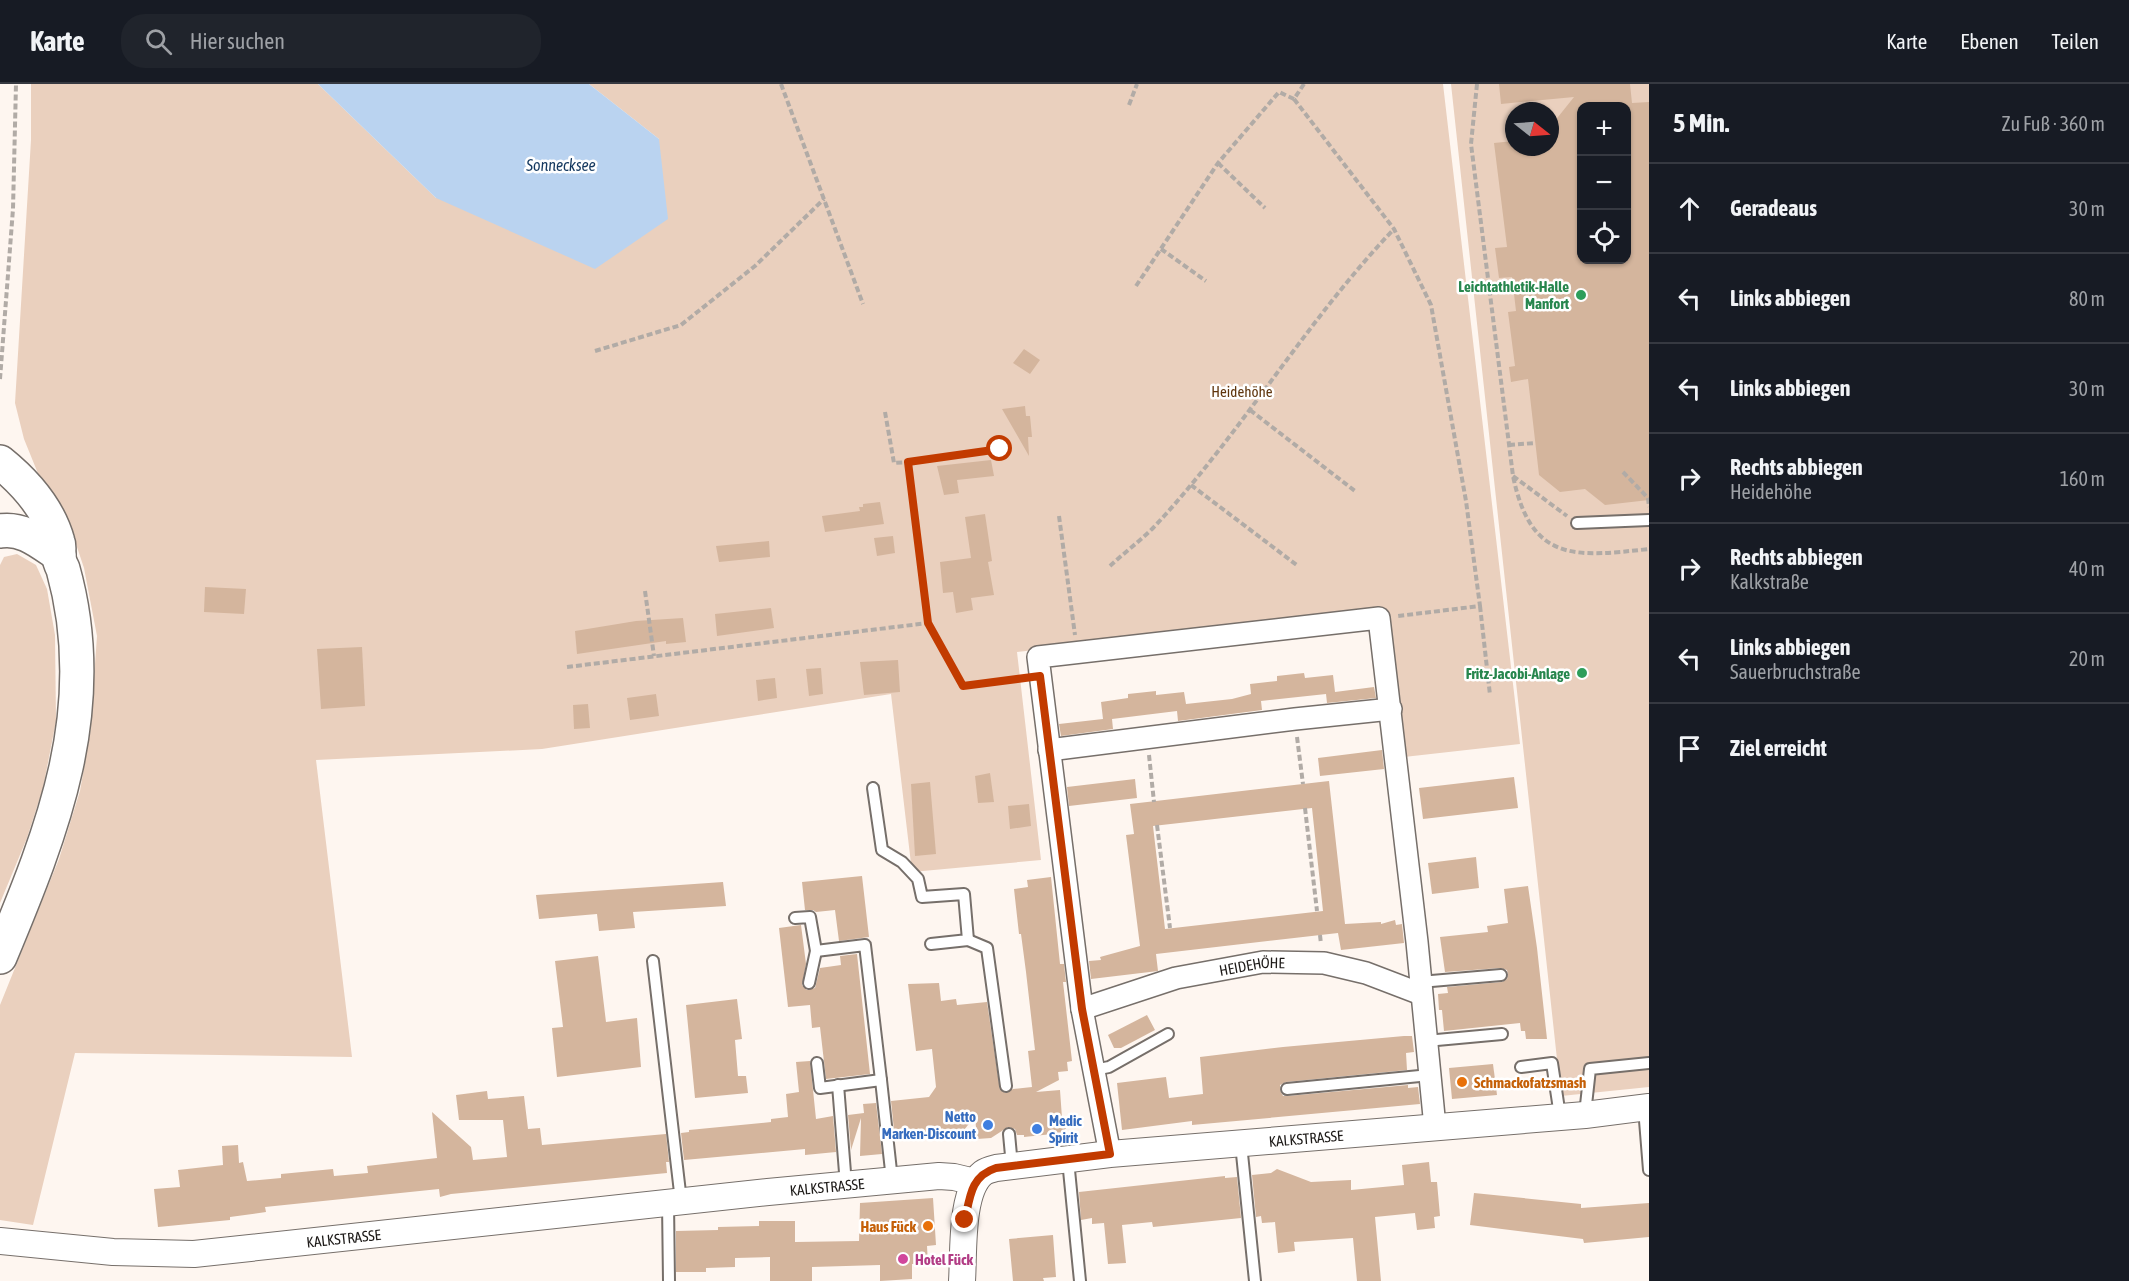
<!DOCTYPE html>
<html lang="de">
<head>
<meta charset="utf-8">
<style>
	:root { --surface:#171b24; --page:#20242c; --text:#f1f3f6; --muted:#9ea1a6; --line:#363941 }
	body { margin:0; font-family:"Asap Condensed",sans-serif; background:var(--page); color:var(--text) }
	.controls { position:absolute; right:18px; top:18px; display:grid; overflow:hidden; border-radius:12px; box-shadow:0 2px 4px #0004 }
	.controls button { width:54px; height:54px; display:grid; place-items:center; padding:0; border:0; border-bottom:2px solid var(--line); background:var(--surface); color:var(--text); font:30px sans-serif }
	.compass { position:absolute; left:1505px; top:18px; width:54px; height:54px; border-radius:50%; background:var(--surface); box-shadow:0 2px 4px #0004; rotate:107deg }
	.stop { position:absolute; width:18px; height:18px; margin:-14px; border:4px solid #c23b00; border-radius:50%; background:#fff }
	.stop.end { background:#c23b00; border-color:#fff; box-shadow:0 2px 6px #0008 }
	.list { margin:0; padding:0; list-style:none }
	h2 { display:flex; justify-content:space-between; align-items:center; height:78px; margin:0; padding:0 24px; font-size:26px }
	h2 small { font-size:20px; font-weight:400; color:var(--muted) }
	.list li { display:grid; grid-template-columns:39px 1fr auto; gap:18px; align-items:center; box-sizing:border-box; height:90px; padding:0 24px; border-top:2px solid var(--line) }
	.list b { display:block; font-size:22px; white-space:nowrap }
	.list p { margin:0; font-size:20px; white-space:nowrap; color:var(--muted) }
	.list em { font-size:20px; font-style:normal; color:var(--muted) }
	.icon { flex:none; width:33px; height:33px; fill:none; stroke:currentColor; stroke-width:2; stroke-linecap:round; stroke-linejoin:round }
	.map { position:relative; flex:none; width:1649px; height:1197px; overflow:hidden }
	header { display:flex; align-items:center; gap:36px; box-sizing:border-box; height:84px; padding:0 30px; background:var(--surface); border-bottom:2px solid var(--line) }
	header strong { font-size:28px }
	nav { display:flex; gap:33px; margin-inline-start:auto; font-size:21px }
	.search { width:420px; height:54px; background:var(--page); display:flex; align-items:center; gap:15px; box-sizing:border-box; padding:0 21px; border-radius:24px; color:var(--muted); font-size:22px }
	main { display:flex }
	aside { flex:1; background:var(--surface) }
	.map>svg:first-child { display:block }
</style>
</head>
<body>
<header>
<strong>Karte</strong>
<div class="search"><svg class="icon" aria-label="search" viewBox="0 0 24 24"><circle cx="10" cy="10" r="6"/><path d="M15 15l6 6"/></svg>Hier suchen</div>
<nav><a>Karte</a><a>Ebenen</a><a>Teilen</a></nav>
</header>
<main>
<div class="map">
<svg width="1649" height="1197" viewBox="0 0 1649 1197">
	<rect width="100%" height="100%" fill="#fef6f0"/>
	<g fill="#ead0be" fill-rule="evenodd">
		<path d="M 31,0 L 318,0 L 436,114 L 659,55 L 589,0 L 1443,0 L 1520,660 L 1404,673 L 1385,527 L 1017,568 L 1041,776 L 912,788 L 891,610 L 542,665 L 316,676 L 352,973 L 75,969 L 33,1141 L 0,1136 L 0,921 L 59,775 L 80,707 L 90,650 L 97,552 L 84,484 L 69,439 L 39,392 L 24,355 L 15,319 L 31,56 Z"/>
		<path d="M 1451,0 L 1649,0 L 1649,1003 L 1561,1012 ZM 1582,22 L 1626,22 L 1626,176 L 1582,176 ZM 1514,27 L 1550,27 L 1550,63 L 1514,63 Z"/>
		<path d="M 17,470 L 36,481 L 47,505 L 55,551 L 56,637 L 43,704 L 27,754 L 0,819 L 0,481 L 4,473 Z"/>
	</g>
	<path fill="#bad3f0" d="M 318,0 L 589,0 L 659,55 L 668,135 L 595,185 L 436,114 Z"/>
	<g fill="#d4b59d" fill-rule="evenodd">
		<path d="M 1499,0 L 1630,0 L 1632,19 L 1649,18 L 1649,416 L 1605,421 L 1585,405 L 1560,408 L 1539,391 L 1528,295 L 1511,298 L 1509,283 L 1515,282 L 1508,228 L 1516,227 L 1512,193 L 1499,194 L 1495,164 L 1507,163 L 1494,59 L 1514,57 L 1514,63 L 1550,63 L 1550,43 L 1574,13 L 1501,20 ZM 1581,22 L 1626,22 L 1626,176 L 1581,176 Z"/>
		<path d="M 1024,265 L 1040,276 L 1030,290 L 1013,279 Z"/>
		<path d="M 1025,322 L 1026,332 L 1030,332 L 1032,353 L 1028,353 L 1029,372 L 1002,325 Z"/>
		<path d="M 991,376 L 994,392 L 957,396 L 959,409 L 944,411 L 937,382 Z"/>
		<path d="M 880,418 L 884,440 L 825,448 L 822,432 L 860,427 L 859,423 L 863,423 L 863,420 Z"/>
		<path d="M 985,430 L 992,477 L 988,478 L 994,511 L 971,514 L 973,526 L 956,529 L 953,508 L 943,509 L 940,478 L 971,474 L 965,433 Z"/>
		<path d="M 893,452 L 895,469 L 877,472 L 874,454 Z"/>
		<path d="M 769,457 L 770,473 L 719,478 L 716,462 Z"/>
		<path d="M 205,503 L 246,505 L 244,530 L 204,528 Z"/>
		<path d="M 771,524 L 774,544 L 717,552 L 715,530 Z"/>
		<path d="M 683,534 L 686,558 L 666,560 L 666,557 L 577,570 L 575,547 L 636,537 Z"/>
		<path d="M 362,563 L 365,622 L 321,625 L 317,565 Z"/>
		<path d="M 898,576 L 900,608 L 864,611 L 860,578 Z"/>
		<path d="M 821,584 L 823,610 L 809,612 L 806,585 Z"/>
		<path d="M 1304,589 L 1305,594 L 1333,591 L 1335,608 L 1374,603 L 1376,614 L 1327,619 L 1326,610 L 1261,617 L 1262,626 L 1178,637 L 1177,627 L 1112,635 L 1113,645 L 1061,652 L 1059,640 L 1103,635 L 1101,618 L 1128,614 L 1128,610 L 1156,607 L 1156,611 L 1184,608 L 1186,620 L 1232,615 L 1251,610 L 1250,600 L 1277,597 L 1277,592 Z"/>
		<path d="M 775,594 L 777,614 L 758,617 L 756,596 Z"/>
		<path d="M 656,610 L 659,632 L 630,636 L 627,614 Z"/>
		<path d="M 588,620 L 590,644 L 574,645 L 573,621 Z"/>
		<path d="M 1382,666 L 1384,685 L 1320,692 L 1318,674 Z"/>
		<path d="M 990,689 L 994,718 L 978,719 L 975,692 Z"/>
		<path d="M 1514,693 L 1518,724 L 1423,735 L 1419,704 Z"/>
		<path d="M 1135,695 L 1137,714 L 1069,722 L 1067,703 Z"/>
		<path d="M 1329,697 L 1345,840 L 1381,838 L 1381,840 L 1395,836 L 1396,841 L 1402,840 L 1404,859 L 1341,866 L 1338,849 L 1156,870 L 1158,887 L 1091,895 L 1089,877 L 1101,876 L 1100,873 L 1140,862 L 1126,751 L 1134,750 L 1130,720 ZM 1312,724 L 1323,827 L 1165,845 L 1153,742 Z"/>
		<path d="M 930,698 L 936,770 L 915,772 L 911,700 Z"/>
		<path d="M 1029,720 L 1031,742 L 1010,745 L 1008,722 Z"/>
		<path d="M 1476,773 L 1479,804 L 1432,810 L 1428,779 Z"/>
		<path d="M 862,792 L 869,853 L 839,857 L 835,826 L 816,828 L 813,826 L 805,826 L 802,798 Z"/>
		<path d="M 1051,793 L 1060,880 L 1064,880 L 1066,898 L 1063,898 L 1072,977 L 1067,978 L 1068,987 L 1058,988 L 1059,996 L 1036,1008 L 1060,1006 L 1062,1034 L 1065,1036 L 1066,1044 L 1062,1049 L 1024,1053 L 1024,1051 L 1017,1051 L 1015,1045 L 1008,1043 L 991,1054 L 977,1055 L 975,1032 L 957,1055 L 942,1055 L 941,1050 L 895,1055 L 891,1017 L 929,1013 L 936,1003 L 932,965 L 916,967 L 908,900 L 939,899 L 941,917 L 956,915 L 957,921 L 987,918 L 1000,1006 L 1006,1009 L 1013,1005 L 1032,1003 L 1028,967 L 1035,966 L 1026,888 L 1021,850 L 1019,850 L 1014,805 L 1028,803 L 1027,796 Z"/>
		<path d="M 723,798 L 726,822 L 633,828 L 635,844 L 599,847 L 597,830 L 539,835 L 536,811 Z"/>
		<path d="M 1528,802 L 1537,864 L 1547,955 L 1526,955 L 1525,947 L 1521,947 L 1520,939 L 1444,947 L 1442,926 L 1439,926 L 1438,910 L 1448,909 L 1447,903 L 1502,898 L 1507,895 L 1508,891 L 1507,886 L 1500,884 L 1445,888 L 1440,853 L 1488,848 L 1487,842 L 1508,839 L 1504,805 Z"/>
		<path d="M 801,841 L 806,880 L 802,901 L 807,906 L 815,904 L 820,884 L 841,881 L 840,872 L 857,870 L 870,990 L 826,995 L 820,943 L 812,944 L 810,921 L 788,923 L 779,844 Z"/>
		<path d="M 598,872 L 606,938 L 637,934 L 641,983 L 557,993 L 552,944 L 563,943 L 555,877 Z"/>
		<path d="M 737,915 L 742,955 L 735,956 L 738,992 L 746,992 L 748,1009 L 695,1014 L 686,921 Z"/>
		<path d="M 1147,931 L 1155,946 L 1121,964 L 1114,964 L 1108,951 Z"/>
		<path d="M 1404,952 L 1412,952 L 1414,968 L 1406,969 L 1407,986 L 1286,998 L 1280,1001 L 1280,1006 L 1283,1012 L 1288,1012 L 1408,1001 L 1408,1004 L 1418,1003 L 1420,1020 L 1192,1041 L 1192,1037 L 1122,1046 L 1117,999 L 1166,993 L 1169,1014 L 1203,1010 L 1200,973 L 1283,963 Z"/>
		<path d="M 810,977 L 816,1035 L 833,1032 L 836,1068 L 805,1071 L 805,1065 L 684,1076 L 681,1049 L 689,1048 L 689,1046 L 771,1038 L 771,1035 L 788,1033 L 786,1010 L 799,1008 L 796,978 Z"/>
		<path d="M 1493,980 L 1497,1011 L 1452,1015 L 1449,984 Z"/>
		<path d="M 487,1007 L 488,1015 L 524,1012 L 528,1045 L 540,1044 L 542,1061 L 666,1050 L 669,1078 L 666,1078 L 667,1089 L 451,1110 L 440,1113 L 439,1105 L 265,1123 L 266,1128 L 230,1133 L 230,1136 L 158,1143 L 154,1105 L 180,1103 L 178,1086 L 223,1081 L 222,1062 L 238,1061 L 239,1079 L 243,1078 L 247,1097 L 281,1094 L 281,1090 L 333,1085 L 334,1092 L 368,1089 L 367,1082 L 437,1074 L 432,1028 L 471,1063 L 473,1076 L 507,1073 L 503,1036 L 459,1036 L 456,1011 Z"/>
		<path d="M 876,1019 L 882,1070 L 860,1072 L 861,1034 L 851,1066 L 848,1031 L 864,1029 L 863,1020 Z"/>
		<path d="M 1429,1078 L 1431,1098 L 1437,1098 L 1440,1132 L 1434,1133 L 1435,1144 L 1417,1146 L 1415,1129 L 1375,1133 L 1381,1197 L 1357,1197 L 1353,1154 L 1294,1158 L 1295,1167 L 1278,1169 L 1275,1138 L 1262,1139 L 1261,1132 L 1256,1133 L 1252,1091 L 1271,1089 L 1277,1085 L 1311,1098 L 1351,1096 L 1351,1106 L 1404,1101 L 1402,1081 Z"/>
		<path d="M 1225,1092 L 1225,1094 L 1237,1093 L 1241,1134 L 1153,1143 L 1152,1138 L 1122,1141 L 1126,1179 L 1108,1180 L 1104,1139 L 1092,1140 L 1092,1134 L 1081,1136 L 1079,1108 Z"/>
		<path d="M 1474,1109 L 1581,1120 L 1581,1124 L 1649,1119 L 1649,1153 L 1584,1159 L 1583,1155 L 1470,1141 Z"/>
		<path d="M 933,1114 L 936,1161 L 927,1162 L 928,1180 L 912,1180 L 912,1195 L 880,1197 L 880,1181 L 812,1183 L 812,1197 L 770,1197 L 770,1173 L 735,1174 L 735,1183 L 706,1184 L 706,1188 L 676,1188 L 676,1147 L 718,1146 L 718,1143 L 759,1142 L 759,1137 L 795,1137 L 795,1158 L 859,1157 L 860,1119 Z"/>
		<path d="M 1053,1151 L 1056,1193 L 1043,1194 L 1044,1197 L 1013,1197 L 1009,1155 Z"/>
	</g>
	<g fill="none" stroke-linecap="round" stroke-linejoin="round">
		<defs>
			<g id="service">
				<path d="M 1577,439 L 1649,436"/>
				<path d="M 873,704 L 882,766 L 902,778 L 918,795 L 922,813 L 964,810 L 968,856 L 931,860"/>
				<path d="M 795,834 L 810,833 L 816,867 L 865,861 L 881,996"/>
				<path d="M 968,856 L 987,864 L 1006,1002"/>
				<path d="M 653,877 L 681,1117"/>
				<path d="M 1420,898 L 1501,891"/>
				<path d="M 809,899 L 816,867"/>
				<path d="M 1426,957 L 1502,950"/>
				<path d="M 817,979 L 820,1004 L 881,996 L 892,1096"/>
				<path d="M 1521,983 L 1552,979 L 1560,1032"/>
				<path d="M 1094,986 L 1109,983 L 1168,950"/>
				<path d="M 838,1001 L 846,1101"/>
				<path d="M 1287,1005 L 1430,991"/>
				<path d="M 1644,1024 L 1649,1086"/>
				<path d="M 1585,1030 L 1590,985 L 1649,979"/>
				<path d="M 1009,1050 L 1012,1082"/>
				<path d="M 1241,1060 L 1255,1197"/>
				<path d="M 1068,1076 L 1080,1197"/>
				<path d="M 668,1119 L 669,1197"/>
			</g>
			<g id="minor">
				<path d="M 1049,666 L 1295,635 L 1391,625"/>
				<path id="s1" d="M 1082,925 L 1176,894 L 1263,878 L 1324,879 L 1366,889 L 1421,910"/>
				<path d="M 1110,1070 L 1082,925 L 1038,573 L 1379,534 L 1417,858 L 1435,1043"/>
			</g>
			<g id="tertiary">
				<path id="s2" d="M 0,1157 L 113,1168 L 194,1170 L 768,1108 L 939,1092 L 954,1093 L 975,1098"/>
				<path id="s3" d="M 962,1197 C 964,1169 960,1107 983,1089 C 987,1086 992,1085 996,1084 L 1110,1070 L 1585,1031 L 1649,1023"/>
			</g>
			<g id="primary">
				<path d="M 0,378 C 26,399 49,425 58,458 C 60,463 58,467 59,472 C 59,476 61,481 63,485 C 102,624 53,746 0,873"/>
				<path d="M 0,447 C 23,443 41,459 59,471"/>
			</g>
		</defs>
		<use href="#service" stroke="#766f6a" stroke-width="14"/>
		<use href="#minor" stroke="#766f6a" stroke-width="24"/>
		<use href="#tertiary" stroke="#766f6a" stroke-width="28"/>
		<use href="#primary" stroke="#766f6a" stroke-width="36"/>
		<g stroke="#b1aba6" stroke-width="4" stroke-dasharray="6 3" stroke-linecap="butt">
			<path d="M 781,0 L 863,220"/>
			<path d="M 1304,0 L 1294,15 L 1394,145 L 1431,221 L 1466,417 L 1480,522 L 1398,532"/>
			<path d="M 1477,0 L 1471,60 L 1513,392 C 1531,479 1575,473 1649,465"/>
			<path d="M 1129,21 L 1137,0"/>
			<path d="M 1218,79 L 1265,124"/>
			<path d="M 1161,165 L 1206,197"/>
			<path d="M 1136,202 L 1218,79 L 1279,8 L 1294,15"/>
			<path d="M 595,267 L 681,241 L 755,182 L 824,115"/>
			<path d="M 0,295 L 13,125 L 16,0"/>
			<path d="M 1250,326 L 1355,407"/>
			<path d="M 885,328 L 894,379 L 908,378"/>
			<path d="M 1509,361 L 1535,359"/>
			<path d="M 1000,365 L 908,378 L 928,539 L 963,602 L 1021,594"/>
			<path d="M 1623,388 L 1648,414 L 1649,423"/>
			<path d="M 1513,392 L 1567,432"/>
			<path d="M 1191,401 L 1298,482"/>
			<path d="M 1059,432 L 1075,551"/>
			<path d="M 1110,482 C 1124,469 1140,457 1154,443 C 1241,350 1306,237 1394,145"/>
			<path d="M 645,507 L 654,572"/>
			<path d="M 1480,522 L 1490,611"/>
			<path d="M 567,583 L 928,539"/>
			<path d="M 1297,653 L 1303,700"/>
			<path d="M 1149,671 L 1154,718"/>
			<path d="M 1305,724 L 1317,827"/>
			<path d="M 1157,741 L 1170,844"/>
			<path d="M 1320,851 L 1321,860"/>
		</g>
		<use href="#service" stroke="#fff" stroke-width="10"/>
		<use href="#minor" stroke="#fff" stroke-width="21"/>
		<use href="#tertiary" stroke="#fff" stroke-width="26"/>
		<use href="#primary" stroke="#fff" stroke-width="33"/>
	</g>
	<g fill="none" stroke-linecap="round" stroke-linejoin="round">
		<path stroke="#c23b00" stroke-width="8" d="M 965,1136 C 970,1112 971,1092 996,1084 L 1110,1070 L 1082,925 L 1040,592 L 963,602 L 928,539 L 908,378 L 1000,365"/>
	</g>
	<g fill="#2e9e5b" stroke="#fff" stroke-width="2">
		<circle cx="1581" cy="211" r="6"/>
		<circle cx="1582" cy="589" r="6"/>
	</g>
	<g fill="#e8710a" stroke="#fff" stroke-width="2">
		<circle cx="1462" cy="998" r="6"/>
		<circle cx="928" cy="1142" r="6"/>
	</g>
	<g fill="#3f7fe0" stroke="#fff" stroke-width="2">
		<circle cx="988" cy="1041" r="6"/>
		<circle cx="1037" cy="1045" r="6"/>
	</g>
	<circle fill="#d1479c" stroke="#fff" stroke-width="2" cx="903" cy="1175" r="6"/>
	<g text-anchor="middle" dominant-baseline="central" stroke-width="5" stroke-linejoin="round" paint-order="stroke">
		<g font-size="15" font-weight="bold" fill="#27864d" stroke="#fff" text-anchor="end">
			<text x="1569" y="202">Leichtathletik-Halle<tspan x="1569" dy="17">Manfort</tspan></text>
			<text x="1570" y="589">Fritz-Jacobi-Anlage</text>
		</g>
		<g font-size="15" fill="#60360e" stroke="#fff">
			<text x="1242" y="307">Heidehöhe</text>
		</g>
		<g font-size="15" fill="#1d1a18" stroke="#fff">
			<text stroke="none"><textPath href="#s1" startOffset="176">HEIDEHÖHE</textPath></text>
			<text stroke="none"><textPath href="#s3" startOffset="438">KALKSTRASSE</textPath></text>
			<text stroke="none"><textPath href="#s2" startOffset="831">KALKSTRASSE</textPath></text>
			<text stroke="none"><textPath href="#s2" startOffset="345">KALKSTRASSE</textPath></text>
		</g>
		<g font-size="15" font-weight="bold" fill="#c56008" stroke="#fff" text-anchor="start">
			<text x="1474" y="998">Schmackofatzsmash</text>
			<text x="916" y="1142" text-anchor="end">Haus Fück</text>
		</g>
		<g font-size="15" font-weight="bold" fill="#366cbe" stroke="#fff" text-anchor="end">
			<text x="976" y="1032">Netto<tspan x="976" dy="17">Marken-Discount</tspan></text>
			<text x="1049" y="1036" text-anchor="start">Medic<tspan x="1049" dy="17">Spirit</tspan></text>
		</g>
		<g font-size="15" font-weight="bold" fill="#b23c85" stroke="#fff" text-anchor="start">
			<text x="915" y="1175">Hotel Fück</text>
		</g>
		<g font-size="16" font-style="italic" fill="#14385f" stroke="#fff">
			<text x="561" y="81">Sonnecksee</text>
		</g>
	</g>
</svg>
<div class="controls">
<button>+</button>
<button>−</button>
<button><svg class="icon" aria-label="locate" viewBox="0 0 24 24"><circle cx="12" cy="12" r="6"/><path d="M12 2v4M12 18v4M2 12h4M18 12h4"/></svg></button>
</div>
<svg class="compass" viewBox="-18 -18 36 36"><path d="M0-13l5 13h-10z" fill="#e53935"/><path d="M0 13l5-13h-10z" fill="#9ea1a6"/></svg>
<div class="stop" style="left:1000px;top:365px"></div>
<div class="stop end" style="left:965px;top:1136px"></div>
</div>
<aside>
<h2>5 Min.<small>Zu Fuß · 360 m</small></h2>
<ul class="list">
<li><svg class="icon" aria-label="ahead" viewBox="0 0 24 24"><path d="M12 20V5M6 11l6-6 6 6"/></svg><div><b>Geradeaus</b></div><em>30 m</em></li>
<li><svg class="icon" aria-label="left" viewBox="0 0 24 24"><path d="M17 20v-9H6M10 6l-5 5 5 5"/></svg><div><b>Links abbiegen</b></div><em>80 m</em></li>
<li><svg class="icon" aria-label="left" viewBox="0 0 24 24"><path d="M17 20v-9H6M10 6l-5 5 5 5"/></svg><div><b>Links abbiegen</b></div><em>30 m</em></li>
<li><svg class="icon" aria-label="right" viewBox="0 0 24 24"><path d="M7 20v-9h11M14 6l5 5-5 5"/></svg><div><b>Rechts abbiegen</b><p>Heidehöhe</p></div><em>160 m</em></li>
<li><svg class="icon" aria-label="right" viewBox="0 0 24 24"><path d="M7 20v-9h11M14 6l5 5-5 5"/></svg><div><b>Rechts abbiegen</b><p>Kalkstraße</p></div><em>40 m</em></li>
<li><svg class="icon" aria-label="left" viewBox="0 0 24 24"><path d="M17 20v-9H6M10 6l-5 5 5 5"/></svg><div><b>Links abbiegen</b><p>Sauerbruchstraße</p></div><em>20 m</em></li>
<li><svg class="icon" aria-label="arrive" viewBox="0 0 24 24"><path d="M6 21V4h12l-3 4 3 4H6"/></svg><div><b>Ziel erreicht</b></div></li>
</ul>
</aside>
</main>
</body>
</html>
